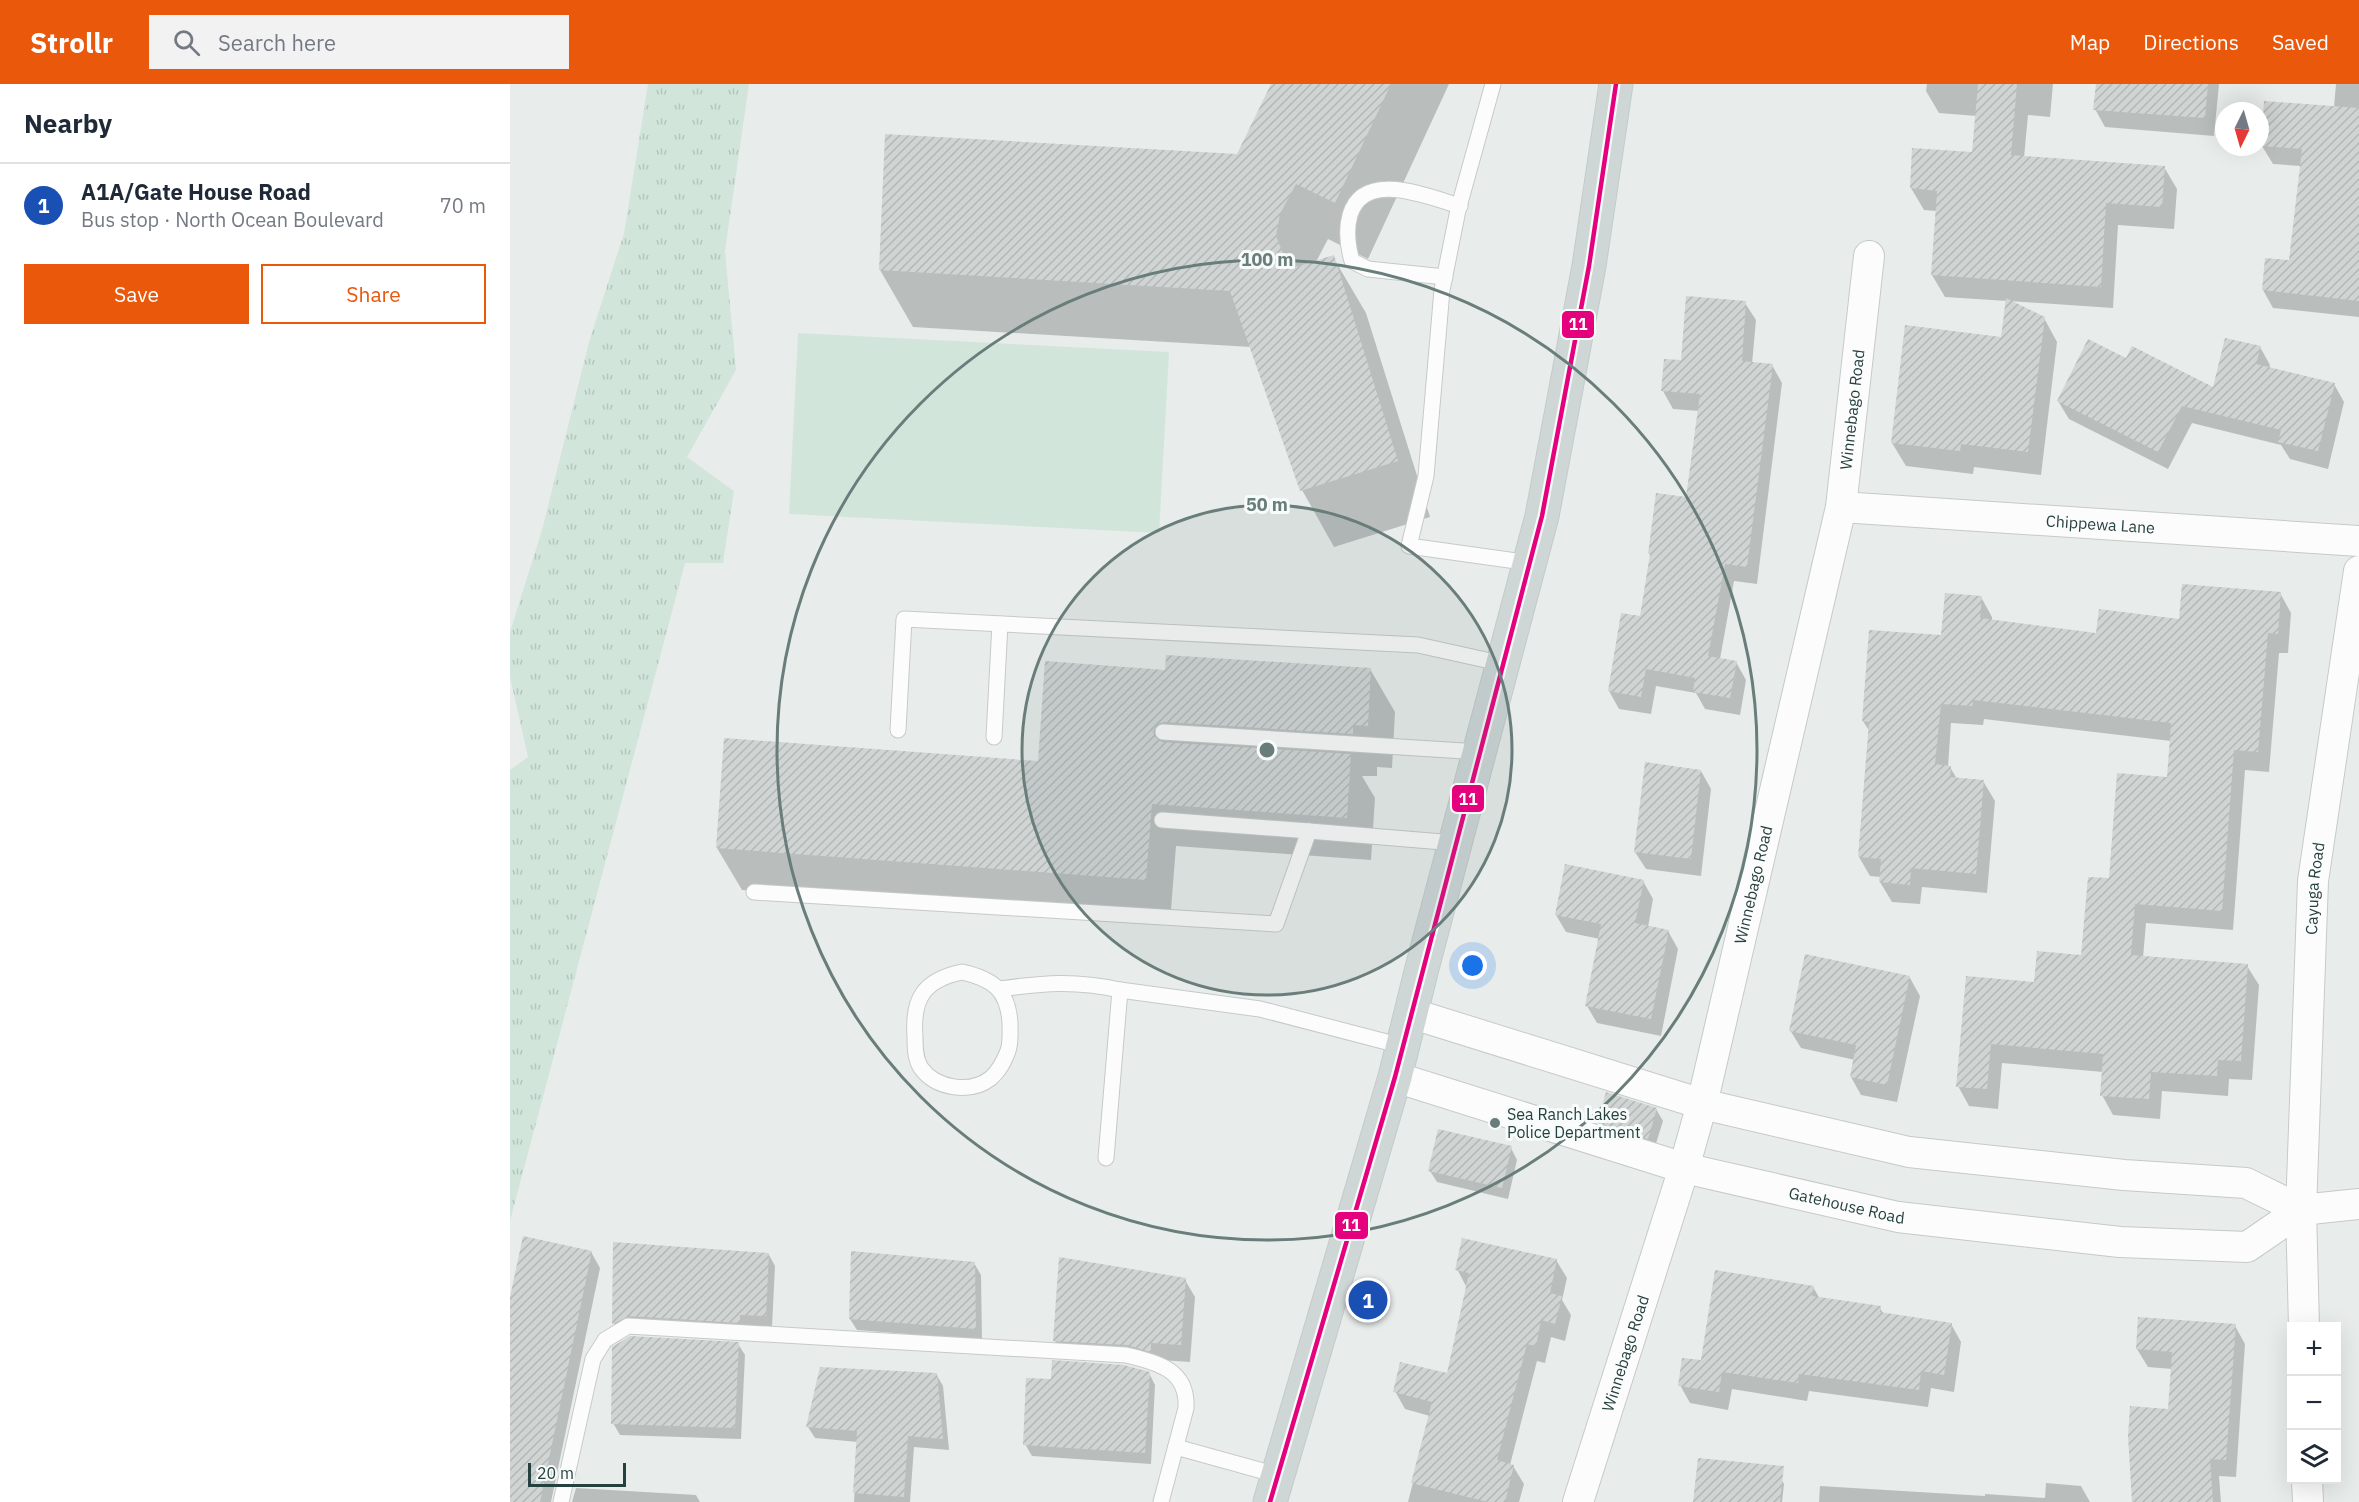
<!DOCTYPE html>
<html lang="en">
<head>
<meta charset="utf-8">
<style>
	:root { --surface:#fff; --page:#f2f2f3; --text:#1f2937; --muted:#747a83; --line:#e0e1e3; --accent:#ea580c }
	body { margin:0; font-family:"IBM Plex Sans",sans-serif; background:var(--page); color:var(--text) }
	.controls { position:absolute; right:18px; bottom:18px; display:grid; overflow:hidden; border-radius:0px; box-shadow:0 6px 24px #0002 }
	.controls button { width:54px; height:54px; display:grid; place-items:center; padding:0; border:0; border-bottom:2px solid var(--line); background:var(--surface); color:var(--text); font:30px sans-serif }
	.compass { position:absolute; left:1705px; top:18px; width:54px; height:54px; border-radius:50%; background:var(--surface); box-shadow:0 6px 24px #0002; rotate:185deg }
	.scale { position:absolute; left:18px; bottom:15px; width:98px; box-sizing:border-box; padding-left:6px; border:3px solid #25413f; border-top:0; font-size:16px; line-height:21px; white-space:nowrap; color:#25413f; -webkit-text-stroke:4px #f7fbfa; paint-order:stroke }
	.you { position:absolute; left:963px; top:882px; width:21px; height:21px; margin:-15px; border:4px solid #fff; border-radius:50%; background:#1a73e8; box-shadow:0 0 0 9px #1a73e833 }
	.badge { display:grid; place-items:center; width:39px; height:39px; border-radius:50%; background:var(--accent); color:#fff; font-size:20px; font-weight:700 }
	.pin { position:absolute; translate:-50% -50%; border:3px solid #fff; box-shadow:0 2px 6px #0006 }
	.list { margin:0; padding:0; list-style:none }
	h2 { display:flex; justify-content:space-between; align-items:center; height:78px; margin:0; padding:0 24px; font-size:26px }
	h2 small { font-size:20px; font-weight:400; color:var(--muted) }
	.list li { display:grid; grid-template-columns:39px 1fr auto; gap:18px; align-items:center; box-sizing:border-box; height:84px; padding:0 24px; border-top:2px solid var(--line) }
	.list b { display:block; font-size:22px; white-space:nowrap }
	.list p { margin:0; font-size:20px; white-space:nowrap; color:var(--muted) }
	.list em { font-size:20px; font-style:normal; color:var(--muted) }
	.actions { display:flex; gap:12px; padding:18px 24px }
	.actions a { flex:1; padding:14px 0; border:2px solid var(--accent); border-radius:0px; text-align:center; font-size:21px; color:var(--accent) }
	.actions .main { background:var(--accent); color:#fff }
	.icon { flex:none; width:33px; height:33px; fill:none; stroke:currentColor; stroke-width:2; stroke-linecap:round; stroke-linejoin:round }
	.map { position:relative; flex:none; width:1849px; height:1418px; overflow:hidden }
	header { display:flex; align-items:center; gap:36px; box-sizing:border-box; height:84px; padding:0 30px; background:var(--accent); color:#fff }
	header strong { font-size:28px }
	nav { display:flex; gap:33px; margin-inline-start:auto; font-size:21px }
	.search { width:420px; height:54px; background:var(--page); display:flex; align-items:center; gap:15px; box-sizing:border-box; padding:0 21px; border-radius:0px; color:var(--muted); font-size:22px }
	main { display:flex }
	aside { flex:1; background:var(--surface) }
	.map>svg:first-child { display:block }
</style>
</head>
<body>
<header>
<strong>Strollr</strong>
<div class="search"><svg class="icon" aria-label="search" viewBox="0 0 24 24"><circle cx="10" cy="10" r="6"/><path d="M15 15l6 6"/></svg>Search here</div>
<nav><a>Map</a><a>Directions</a><a>Saved</a></nav>
</header>
<main>
<aside>
<h2>Nearby<small></small></h2>
<ul class="list">
<li><span class="badge" style="background:#1a4fb4">1</span><div><b>A1A/Gate House Road</b><p>Bus stop · North Ocean Boulevard</p></div><em>70 m</em></li>
</ul>
<div class="actions"><a class="main">Save</a><a>Share</a></div>
</aside>
<div class="map">
<svg width="1849" height="1418" viewBox="0 0 1849 1418">
	<defs>
		<pattern id="grass-tufts" width="24" height="20" patternUnits="userSpaceOnUse" patternTransform="scale(1.5)"><rect width="24" height="20" fill="#d2e5db"/><path d="M3 7l-1-3M5 7V3M7 7l1-3M15 17l-1-3M17 17v-4M19 17l1-3" fill="none" stroke="#b4c6bd"/></pattern>
		<pattern id="building-hatch" width="6" height="6" patternUnits="userSpaceOnUse" patternTransform="scale(1.5)"><rect width="6" height="6" fill="#d0d5d4"/><path d="M-1 1l2-2M0 6l6-6M5 7l2-2" fill="none" stroke="#b2b8b7"/></pattern>
	</defs>
	<rect width="100%" height="100%" fill="#e8edeb"/>
	<path fill="url(#grass-tufts)" d="M 138,0 L 239,0 L 215,167 L 226,286 L 177,373 L 224,407 L 213,479 L 175,479 L 0,1137 L 0,686 L 18,673 L 0,593 L 0,548 L 32,446 L 79,258 L 114,149 Z"/>
	<path fill="#d2e5db" d="M 288,249 L 659,268 L 649,449 L 279,430 Z"/>
	<g fill="#0003">
		<path d="M 762,0 L 939,0 L 858,175 L 818,155 L 806,178 L 823,173 L 856,229 L 920,433 L 824,463 L 792,406 L 741,263 L 403,243 L 370,186 L 376,52 L 728,71 Z"/>
		<path d="M 1417,0 L 1543,0 L 1540,33 L 1518,31 L 1514,74 L 1654,83 L 1667,105 L 1664,145 L 1608,141 L 1603,224 L 1500,217 L 1534,234 L 1547,258 L 1531,391 L 1464,383 L 1463,390 L 1396,382 L 1382,359 L 1493,254 L 1497,217 L 1435,213 L 1422,191 L 1427,127 L 1414,126 L 1401,104 L 1464,70 L 1467,32 L 1429,29 L 1416,7 Z"/>
		<path d="M 1587,0 L 1709,0 L 1704,52 L 1595,43 L 1585,25 Z"/>
		<path d="M 1826,0 L 1849,0 L 1849,233 L 1763,224 L 1753,206 L 1780,178 L 1791,82 L 1763,80 L 1752,62 L 1824,23 Z"/>
		<path d="M 1235,219 L 1246,236 L 1242,280 L 1262,281 L 1272,299 L 1247,500 L 1224,497 L 1210,575 L 1226,578 L 1236,596 L 1230,631 L 1195,625 L 1186,609 L 1146,602 L 1141,630 L 1109,625 L 1099,607 L 1131,534 L 1177,415 L 1189,327 L 1163,325 L 1153,307 L 1172,278 Z"/>
		<path d="M 1750,263 L 1760,281 L 1759,284 L 1824,300 L 1834,318 L 1818,385 L 1780,375 L 1771,361 L 1682,339 L 1658,385 L 1559,335 L 1548,317 L 1616,276 L 1704,305 Z"/>
		<path d="M 1770,509 L 1781,529 L 1778,569 L 1769,569 L 1759,688 L 1735,686 L 1723,846 L 1636,839 L 1633,874 L 1737,882 L 1749,901 L 1742,996 L 1719,995 L 1718,1012 L 1652,1007 L 1650,1035 L 1603,1031 L 1592,1011 L 1593,988 L 1492,979 L 1488,1025 L 1459,1022 L 1448,1002 L 1526,900 L 1573,873 L 1601,796 L 1658,695 L 1661,657 L 1474,635 L 1473,641 L 1441,639 L 1438,683 L 1440,683 L 1447,695 L 1473,697 L 1485,717 L 1477,809 L 1412,803 L 1410,820 L 1382,818 L 1370,798 L 1371,793 L 1360,792 L 1349,773 L 1360,648 L 1353,637 L 1471,513 L 1482,533 L 1482,537 L 1588,550 L 1671,537 Z"/>
		<path d="M 860,585 L 885,628 L 882,684 L 867,683 L 867,692 L 852,692 L 865,714 L 861,776 L 666,762 L 660,838 L 232,806 L 207,764 L 530,678 L 656,587 Z"/>
		<path d="M 1191,687 L 1201,705 L 1191,792 L 1136,785 L 1125,768 Z"/>
		<path d="M 1133,797 L 1143,815 L 1138,843 L 1158,847 L 1168,865 L 1151,952 L 1087,939 L 1077,922 L 1090,855 L 1056,848 L 1046,831 Z"/>
		<path d="M 1400,894 L 1410,912 L 1387,1018 L 1351,1011 L 1341,993 L 1345,976 L 1291,964 L 1280,946 Z"/>
		<path d="M 1146,1025 L 1153,1037 L 1144,1066 L 1095,1050 L 1089,1038 Z"/>
		<path d="M 1001,1064 L 1007,1076 L 998,1115 L 927,1098 L 920,1087 Z"/>
		<path d="M 104,1159 L 259,1171 L 265,1182 L 262,1243 L 126,1244 L 110,1251 L 104,1240 Z"/>
		<path d="M 81,1168 L 90,1184 L 41,1418 L 0,1418 L 0,1220 Z"/>
		<path d="M 1046,1176 L 1057,1194 L 1052,1216 L 1061,1231 L 1055,1257 L 1041,1253 L 1035,1279 L 1027,1277 L 1000,1381 L 1003,1382 L 1014,1400 L 1009,1418 L 898,1418 L 920,1332 L 895,1325 L 885,1307 L 938,1291 L 957,1204 L 947,1185 Z"/>
		<path d="M 464,1179 L 471,1191 L 472,1256 L 347,1246 L 340,1235 Z"/>
		<path d="M 675,1196 L 685,1213 L 680,1278 L 651,1276 L 628,1279 L 555,1274 L 545,1257 Z"/>
		<path d="M 1303,1203 L 1310,1215 L 1370,1224 L 1374,1231 L 1441,1240 L 1451,1258 L 1444,1308 L 1421,1304 L 1418,1323 L 1299,1307 L 1297,1317 L 1222,1305 L 1218,1326 L 1180,1319 L 1170,1301 L 1192,1278 Z"/>
		<path d="M 1725,1242 L 1735,1260 L 1726,1393 L 1709,1392 L 1711,1418 L 1624,1418 L 1659,1326 L 1662,1285 L 1638,1283 L 1627,1265 Z"/>
		<path d="M 228,1260 L 235,1271 L 231,1355 L 110,1351 L 103,1339 Z"/>
		<path d="M 639,1289 L 645,1301 L 641,1380 L 522,1372 L 515,1360 L 542,1296 Z"/>
		<path d="M 426,1290 L 433,1302 L 439,1366 L 404,1363 L 400,1418 L 344,1418 L 348,1358 L 305,1354 L 298,1343 Z"/>
		<path d="M 1264,1383 L 1274,1400 L 1272,1418 L 1185,1418 Z"/>
		<path d="M 1536,1399 L 1571,1402 L 1580,1418 L 1309,1418 L 1310,1402 L 1475,1412 L 1475,1410 L 1535,1414 Z"/>
		<path d="M 66,1404 L 186,1411 L 190,1418 L 62,1418 Z"/>
	</g>
	<g fill="url(#building-hatch)">
		<path d="M 761,0 L 881,0 L 825,119 L 786,100 L 770,130 L 766,152 L 779,185 L 824,171 L 888,377 L 790,407 L 720,207 L 369,186 L 375,50 L 727,70 Z"/>
		<path d="M 1468,0 L 1507,0 L 1501,71 L 1655,82 L 1652,123 L 1596,119 L 1591,203 L 1421,191 L 1427,107 L 1400,104 L 1402,64 L 1462,68 Z"/>
		<path d="M 1586,0 L 1698,0 L 1695,34 L 1583,26 Z"/>
		<path d="M 1754,17 L 1849,24 L 1849,217 L 1752,206 L 1755,174 L 1779,176 L 1792,65 L 1751,62 Z"/>
		<path d="M 1176,212 L 1236,217 L 1232,277 L 1263,280 L 1237,483 L 1215,480 L 1198,572 L 1227,577 L 1220,614 L 1183,608 L 1185,594 L 1136,585 L 1131,613 L 1098,607 L 1111,529 L 1130,532 L 1140,470 L 1138,470 L 1146,409 L 1176,413 L 1190,310 L 1151,307 L 1154,275 L 1171,276 Z"/>
		<path d="M 1496,214 L 1535,233 L 1518,368 L 1451,360 L 1450,367 L 1381,359 L 1395,241 L 1491,253 Z"/>
		<path d="M 1715,254 L 1751,262 L 1746,280 L 1825,299 L 1808,367 L 1768,358 L 1771,346 L 1672,322 L 1648,368 L 1547,317 L 1578,255 L 1616,274 L 1622,262 L 1703,303 Z"/>
		<path d="M 1672,500 L 1771,508 L 1768,550 L 1758,549 L 1748,668 L 1724,666 L 1712,827 L 1625,820 L 1621,871 L 1738,880 L 1731,977 L 1708,976 L 1707,992 L 1641,988 L 1639,1015 L 1590,1012 L 1593,970 L 1481,960 L 1477,1005 L 1446,1003 L 1456,892 L 1524,898 L 1527,867 L 1571,871 L 1578,793 L 1599,794 L 1607,689 L 1657,693 L 1661,639 L 1463,616 L 1462,622 L 1431,620 L 1425,680 L 1441,682 L 1440,693 L 1474,696 L 1466,790 L 1401,784 L 1400,801 L 1369,798 L 1371,775 L 1348,773 L 1359,638 L 1352,637 L 1359,546 L 1431,551 L 1435,509 L 1472,512 L 1470,534 L 1586,549 L 1589,525 L 1669,535 Z"/>
		<path d="M 656,571 L 861,584 L 858,642 L 843,641 L 843,650 L 654,638 L 648,640 L 643,647 L 645,653 L 652,658 L 841,670 L 837,734 L 642,720 L 636,796 L 206,764 L 214,654 L 528,677 L 535,577 L 655,586 Z"/>
		<path d="M 1135,678 L 1191,686 L 1181,775 L 1124,768 Z"/>
		<path d="M 1055,780 L 1134,796 L 1125,839 L 1159,846 L 1141,935 L 1075,922 L 1091,840 L 1045,831 Z"/>
		<path d="M 1295,870 L 1400,892 L 1377,1001 L 1340,993 L 1346,961 L 1279,947 Z"/>
		<path d="M 1096,1008 L 1147,1024 L 1138,1055 L 1087,1039 Z"/>
		<path d="M 928,1045 L 1002,1062 L 992,1104 L 918,1087 Z"/>
		<path d="M 13,1152 L 82,1167 L 30,1418 L 0,1418 L 0,1213 Z"/>
		<path d="M 952,1154 L 1047,1175 L 1040,1209 L 1052,1212 L 1045,1240 L 1031,1236 L 1026,1262 L 1017,1260 L 987,1376 L 1004,1381 L 995,1418 L 978,1418 L 901,1399 L 922,1318 L 883,1308 L 890,1278 L 937,1289 L 959,1189 L 945,1186 Z"/>
		<path d="M 103,1158 L 259,1169 L 256,1232 L 230,1231 L 230,1239 L 119,1232 L 102,1240 Z"/>
		<path d="M 341,1167 L 465,1178 L 466,1245 L 339,1235 Z"/>
		<path d="M 549,1173 L 676,1194 L 671,1261 L 641,1259 L 641,1268 L 617,1261 L 543,1257 Z"/>
		<path d="M 1205,1186 L 1304,1202 L 1302,1212 L 1371,1222 L 1370,1228 L 1442,1239 L 1434,1291 L 1411,1287 L 1409,1306 L 1289,1290 L 1288,1299 L 1212,1288 L 1209,1308 L 1168,1302 L 1172,1274 L 1191,1276 Z"/>
		<path d="M 1628,1233 L 1726,1240 L 1716,1376 L 1700,1375 L 1703,1418 L 1622,1418 L 1618,1352 L 1620,1322 L 1658,1325 L 1662,1268 L 1626,1265 Z"/>
		<path d="M 120,1252 L 229,1258 L 225,1344 L 101,1340 L 102,1263 Z"/>
		<path d="M 542,1276 L 614,1281 L 640,1288 L 635,1369 L 513,1361 L 516,1294 L 541,1295 Z"/>
		<path d="M 310,1283 L 427,1289 L 433,1355 L 398,1352 L 394,1413 L 343,1409 L 347,1347 L 296,1343 Z"/>
		<path d="M 1188,1374 L 1274,1382 L 1270,1418 L 1183,1418 Z"/>
	</g>
	<g fill="none" stroke-linecap="round" stroke-linejoin="round">
		<defs>
			<g id="lane">
				<path d="M 983,0 L 948,126 L 932,206 L 916,392 L 899,462 L 1020,479"/>
				<path d="M 935,193 L 858,185 L 842,177 C 838,163 836,145 840,131 C 854,85 918,113 950,122"/>
				<path d="M 388,646 L 394,535 L 908,561 L 994,580"/>
				<path d="M 653,648 L 970,668"/>
				<path d="M 484,653 L 490,540"/>
				<path d="M 652,736 L 799,747"/>
				<path d="M 244,808 L 766,840 L 799,747 L 945,759"/>
				<path d="M 452,888 C 483,895 498,906 500,939 C 500,948 501,958 498,967 C 494,977 490,986 481,994 C 461,1010 426,1005 411,984 C 405,975 405,963 405,953 C 402,914 414,896 452,888 Z"/>
				<path d="M 489,905 C 535,899 564,896 610,906"/>
				<path d="M 596,1074 L 610,906 L 750,925 L 892,962"/>
				<path d="M 666,1363 L 767,1391"/>
				<path d="M 51,1418 L 83,1275 L 95,1256 L 118,1242 L 616,1271 C 647,1279 678,1285 676,1324 L 651,1418"/>
			</g>
			<g id="street">
				<path id="s1" d="M 1331,423 L 1849,457"/>
				<path d="M 900,929 L 1192,1020 L 1399,1068 L 1614,1091 L 1736,1099 L 1791,1126"/>
				<path id="s2" d="M 885,993 L 1174,1084 L 1388,1133 L 1610,1158 L 1737,1163 L 1791,1126 L 1849,1120"/>
				<path id="s3" d="M 1794,1242 L 1791,1126 L 1803,797 L 1849,487"/>
				<path d="M 1797,1396 L 1798,1418"/>
				<path id="s4" d="M 1068,1418 L 1174,1084 L 1192,1020 L 1331,423 L 1359,172"/>
			</g>
			<path id="primary" d="M 760,1418 L 885,993 L 912,884 L 1032,432 L 1079,182 L 1106,0"/>
		</defs>
		<use href="#lane" stroke="#c5cac8" stroke-width="17"/>
		<use href="#street" stroke="#c5cac8" stroke-width="32"/>
		<use href="#primary" stroke="#c3cbca" stroke-width="35"/>
		<use href="#lane" stroke="#fcfcfc" stroke-width="15"/>
		<use href="#street" stroke="#fcfcfc" stroke-width="30"/>
		<use href="#primary" stroke="#cfd7d6" stroke-width="33"/>
		<defs>
			<path id="bus-1" d="M 760,1418 L 885,993 L 1032,432 L 1079,182 L 1106,0"/>
		</defs>
		<use href="#bus-1" stroke="#f7fbfa" stroke-width="9"/>
		<use href="#bus-1" stroke="#e5007d" stroke-width="4.5"/>
	</g>
	<circle cx="757" cy="666" r="245" fill="#697d7b" fill-opacity=".12"/>
	<g fill="none" stroke="#697d7b" stroke-width="3">
		<circle cx="757" cy="666" r="245"/>
		<circle cx="757" cy="666" r="490"/>
	</g>
	<circle fill="#697d7b" stroke="#f7fbfa" stroke-width="2" cx="985" cy="1039" r="6"/>
	<g text-anchor="middle" dominant-baseline="central" stroke-width="6" stroke-linejoin="round" paint-order="stroke">
		<g font-size="16" fill="#25413f" stroke="#f7fbfa">
			<text stroke="none"><textPath href="#s4" startOffset="1128">Winnebago Road</textPath></text>
			<text stroke="none"><textPath href="#s1" startOffset="260">Chippewa Lane</textPath></text>
			<text stroke="none"><textPath href="#s4" startOffset="642">Winnebago Road</textPath></text>
			<text stroke="none"><textPath href="#s3" startOffset="438">Cayuga Road</textPath></text>
			<text stroke="none"><textPath href="#s2" startOffset="470">Gatehouse Road</textPath></text>
			<text stroke="none"><textPath href="#s4" startOffset="156">Winnebago Road</textPath></text>
		</g>
		<g font-size="16" fill="#25413f" stroke="#f7fbfa" text-anchor="start">
			<text x="997" y="1030">Sea Ranch Lakes<tspan x="997" dy="18">Police Department</tspan></text>
		</g>
	</g>
	<circle cx="757" cy="666" r="9" fill="#697d7b" stroke="#f7fbfa" stroke-width="3"/>
	<g font-size="18" text-anchor="middle" font-weight="bold" fill="#697d7b" stroke="#f7fbfa" stroke-width="6" stroke-linejoin="round" paint-order="stroke">
		<text x="757" y="182">100 m</text>
		<text x="757" y="427">50 m</text>
	</g>
	<g stroke="#f7fbfa" stroke-width="2">
		<rect x="1051" y="226" width="34" height="29" rx="6" fill="#e5007d"/>
		<rect x="941" y="700" width="34" height="29" rx="6" fill="#e5007d"/>
		<rect x="824" y="1127" width="35" height="29" rx="6" fill="#e5007d"/>
	</g>
	<g font-size="16" text-anchor="middle" font-weight="bold" fill="#fff">
		<text x="1068" y="246">11</text>
		<text x="958" y="721">11</text>
		<text x="841" y="1147">11</text>
	</g>
</svg>
<div class="controls">
<button>+</button>
<button>−</button>
<button><svg class="icon" aria-label="layers" viewBox="0 0 24 24"><path d="M12 4l9 5-9 5-9-5zM3 14l9 5 9-5"/></svg></button>
</div>
<svg class="compass" viewBox="-18 -18 36 36"><path d="M0-13l5 13h-10z" fill="#e53935"/><path d="M0 13l5-13h-10z" fill="#747a83"/></svg>
<div class="scale">20 m</div>
<div class="you"></div>
<div class="pin badge" style="left:858px;top:1216px;background:#1a4fb4">1</div>
</div>
</main>
</body>
</html>
